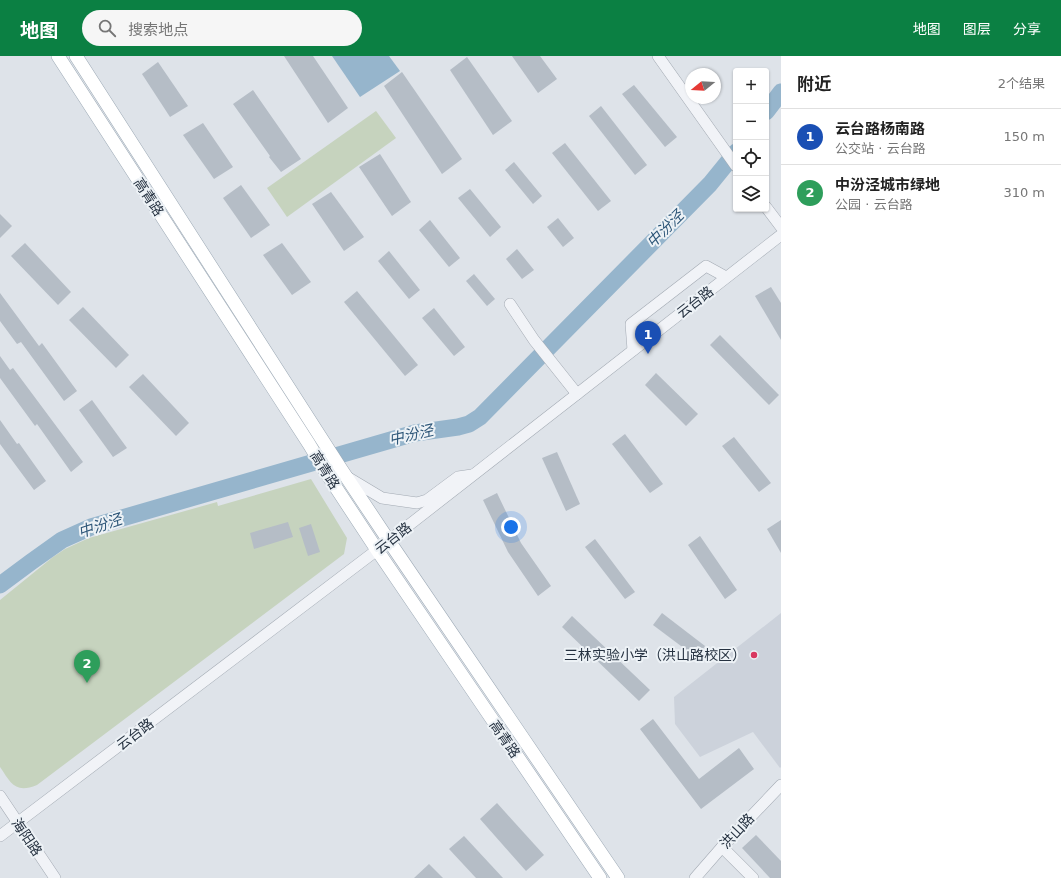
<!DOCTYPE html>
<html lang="zh">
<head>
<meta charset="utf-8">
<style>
	:root { --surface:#fff; --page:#f6f6f6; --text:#222; --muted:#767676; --line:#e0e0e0; --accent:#0b8043 }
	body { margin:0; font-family:"DejaVu Sans","Noto Sans SC",sans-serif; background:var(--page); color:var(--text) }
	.controls { position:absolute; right:12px; top:12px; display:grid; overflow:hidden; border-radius:4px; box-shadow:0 1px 3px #0004 }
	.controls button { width:36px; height:36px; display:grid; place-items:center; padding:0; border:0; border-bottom:1px solid var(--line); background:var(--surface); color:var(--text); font:20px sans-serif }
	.compass { position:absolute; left:685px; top:12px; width:36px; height:36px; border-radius:50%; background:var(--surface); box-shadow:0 1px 3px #0004; rotate:252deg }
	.you { position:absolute; left:511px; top:471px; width:14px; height:14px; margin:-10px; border:3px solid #fff; border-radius:50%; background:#1a73e8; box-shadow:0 0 0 6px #1a73e833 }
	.badge { display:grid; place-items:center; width:26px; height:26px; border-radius:50%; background:var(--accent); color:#fff; font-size:13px; font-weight:700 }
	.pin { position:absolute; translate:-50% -33px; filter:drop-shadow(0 1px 2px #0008) }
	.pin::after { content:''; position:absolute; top:21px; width:14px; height:12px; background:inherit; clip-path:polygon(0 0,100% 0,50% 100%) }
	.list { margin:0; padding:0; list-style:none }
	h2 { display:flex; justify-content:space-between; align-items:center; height:52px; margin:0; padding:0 16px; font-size:17px }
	h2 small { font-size:13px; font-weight:400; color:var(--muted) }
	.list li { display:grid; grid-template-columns:26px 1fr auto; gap:12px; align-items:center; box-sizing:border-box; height:56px; padding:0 16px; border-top:1px solid var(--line) }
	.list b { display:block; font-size:15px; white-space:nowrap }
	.list p { margin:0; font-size:13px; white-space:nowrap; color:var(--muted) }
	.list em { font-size:13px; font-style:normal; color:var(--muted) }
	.icon { flex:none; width:22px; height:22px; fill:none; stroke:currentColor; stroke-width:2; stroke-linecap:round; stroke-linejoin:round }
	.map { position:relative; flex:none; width:781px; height:822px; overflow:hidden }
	header { display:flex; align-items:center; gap:24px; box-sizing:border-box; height:56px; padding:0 20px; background:var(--accent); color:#fff }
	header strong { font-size:19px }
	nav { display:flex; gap:22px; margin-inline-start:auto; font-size:14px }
	.search { width:280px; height:36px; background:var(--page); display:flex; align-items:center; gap:10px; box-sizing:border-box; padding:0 14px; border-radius:22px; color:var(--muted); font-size:15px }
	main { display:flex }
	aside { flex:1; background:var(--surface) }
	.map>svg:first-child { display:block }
</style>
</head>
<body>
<header>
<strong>地图</strong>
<div class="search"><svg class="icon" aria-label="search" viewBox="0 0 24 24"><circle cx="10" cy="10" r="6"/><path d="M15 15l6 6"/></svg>搜索地点</div>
<nav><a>地图</a><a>图层</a><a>分享</a></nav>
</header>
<main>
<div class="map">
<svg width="781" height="822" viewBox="0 0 781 822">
	<rect width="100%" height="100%" fill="#dee3e9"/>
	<path fill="#ccd2db" d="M 781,557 L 781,711 L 780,712 L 753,676 L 700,701 L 675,668 L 674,641 Z"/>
	<g fill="#c6d3be">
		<path d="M 376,55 L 396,82 L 287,161 L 267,132 Z"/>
		<path d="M 311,423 L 347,482 L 344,498 L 37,729 C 15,738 11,727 0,711 L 0,544 L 53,501 L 65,493 L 78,487 L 89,482 L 217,446 L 218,450 Z"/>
	</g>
	<path fill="#96b5cc" d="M 332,0 L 389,0 L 400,15 L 360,41 Z"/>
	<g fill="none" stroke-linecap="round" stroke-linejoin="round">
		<g stroke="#96b5cc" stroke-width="17">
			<path d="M 766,56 L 781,36"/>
			<path d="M 0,529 L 31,506 L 62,484 L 91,471 L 415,377 L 458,371 L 469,368 L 480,361 L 710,128 L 736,96"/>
		</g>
	</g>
	<g fill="#b5bdc6">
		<path d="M 284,0 L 313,0 L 348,52 L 328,67 Z"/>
		<path d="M 512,0 L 540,0 L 557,23 L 538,37 Z"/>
		<path d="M 467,1 L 512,65 L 493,79 L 450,14 Z"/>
		<path d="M 158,6 L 188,50 L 170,61 L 142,18 Z"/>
		<path d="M 402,16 L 462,103 L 442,118 L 384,30 Z"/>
		<path d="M 634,29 L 677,81 L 665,91 L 622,38 Z"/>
		<path d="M 253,34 L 301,103 L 281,116 L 269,101 L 270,100 L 233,48 Z"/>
		<path d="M 601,50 L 647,109 L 635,119 L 589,60 Z"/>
		<path d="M 203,67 L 233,111 L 214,123 L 183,79 Z"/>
		<path d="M 565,87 L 611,145 L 598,155 L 552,97 Z"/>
		<path d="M 380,98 L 411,146 L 392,160 L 359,111 Z"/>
		<path d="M 514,106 L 542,140 L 533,148 L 505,114 Z"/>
		<path d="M 241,129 L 270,169 L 251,182 L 223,142 Z"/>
		<path d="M 470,133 L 501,171 L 490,181 L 458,142 Z"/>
		<path d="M 331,136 L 364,181 L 344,195 L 312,148 Z"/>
		<path d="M 0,158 L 12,170 L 0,182 Z"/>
		<path d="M 558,162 L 574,182 L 563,191 L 547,171 Z"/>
		<path d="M 430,164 L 460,202 L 449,211 L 419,174 Z"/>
		<path d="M 25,187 L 71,236 L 58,249 L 11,200 Z"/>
		<path d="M 282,187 L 311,226 L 292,239 L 263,199 Z"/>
		<path d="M 517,193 L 534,214 L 522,223 L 506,203 Z"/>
		<path d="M 389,195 L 420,234 L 409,243 L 378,205 Z"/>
		<path d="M 474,218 L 495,243 L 487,250 L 466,225 Z"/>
		<path d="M 771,231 L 781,247 L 781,284 L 755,240 Z"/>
		<path d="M 357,235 L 418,309 L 405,320 L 344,246 Z"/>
		<path d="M 0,237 L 39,290 L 42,287 L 77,335 L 64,345 L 21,286 L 17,288 L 0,265 Z"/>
		<path d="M 83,251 L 129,299 L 116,312 L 69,264 Z"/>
		<path d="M 434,252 L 465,291 L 454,300 L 422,262 Z"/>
		<path d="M 720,279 L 779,339 L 769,349 L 710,289 Z"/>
		<path d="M 0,300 L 10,314 L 13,312 L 83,406 L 71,416 L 37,368 L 35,370 L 0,322 Z"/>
		<path d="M 656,317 L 698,358 L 686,370 L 645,329 Z"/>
		<path d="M 143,318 L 189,367 L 176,380 L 129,331 Z"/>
		<path d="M 92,344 L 127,392 L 113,401 L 79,354 Z"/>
		<path d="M 0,364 L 17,388 L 19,387 L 46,425 L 34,434 L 0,388 Z"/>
		<path d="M 625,378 L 663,428 L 650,437 L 612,388 Z"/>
		<path d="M 734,381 L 771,427 L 759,436 L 722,390 Z"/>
		<path d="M 557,396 L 580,448 L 566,455 L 542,402 Z"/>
		<path d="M 497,437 L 521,487 L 551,530 L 538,540 L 508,496 L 483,444 Z"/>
		<path d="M 781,464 L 781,497 L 767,473 Z"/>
		<path d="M 288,466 L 293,481 L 254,493 L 250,477 Z"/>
		<path d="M 311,468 L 320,496 L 308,500 L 299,472 Z"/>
		<path d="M 700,480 L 737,534 L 725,543 L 688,489 Z"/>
		<path d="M 595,483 L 635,536 L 625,543 L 585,491 Z"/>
		<path d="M 662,557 L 705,590 L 697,602 L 653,569 Z"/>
		<path d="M 572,560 L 650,634 L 639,645 L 562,571 Z"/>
		<path d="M 653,663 L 699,723 L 739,692 L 754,713 L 701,753 L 640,673 Z"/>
		<path d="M 497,747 L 544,799 L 526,815 L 480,763 Z"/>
		<path d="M 756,779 L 781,805 L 781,822 L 770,822 L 742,792 Z"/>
		<path d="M 464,780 L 503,822 L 476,822 L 449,793 Z"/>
		<path d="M 429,808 L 443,822 L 414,822 Z"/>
	</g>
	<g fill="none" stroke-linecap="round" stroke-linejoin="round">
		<defs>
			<g id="minor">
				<path d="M 658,0 L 736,110"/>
				<path d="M 766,151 L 781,171"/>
				<path d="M 510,248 L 534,284 L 577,338"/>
				<path d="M 633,294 L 631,268 L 706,210 L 726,221"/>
				<path d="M 347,421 L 382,442 L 417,447 L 427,444 L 458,421 L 472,419"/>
				<path d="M 0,740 L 55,822"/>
				<path d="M 0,780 L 377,494 L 781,179"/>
				<path d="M 722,791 L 753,822"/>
				<path d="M 695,822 L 722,791 L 781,729"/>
			</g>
			<g id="major">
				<path d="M 58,0 L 309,388 L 327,418 L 377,494 L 600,822"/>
				<path d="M 76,0 L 341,413 L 389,485 L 618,822"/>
			</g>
		</defs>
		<use href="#minor" stroke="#a3aab3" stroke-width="12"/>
		<use href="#major" stroke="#9ca9b5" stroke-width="14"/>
		<use href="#minor" stroke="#f1f3f7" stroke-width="11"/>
		<use href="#major" stroke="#fff" stroke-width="13"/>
	</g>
	<circle fill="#d93860" stroke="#edf2f6" stroke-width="1.5" cx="754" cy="599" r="4"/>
	<g text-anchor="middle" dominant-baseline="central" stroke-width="4" stroke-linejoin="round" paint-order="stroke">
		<g font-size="14" fill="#263241" stroke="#edf2f6">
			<text transform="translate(149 141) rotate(57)">高青路</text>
			<text transform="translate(695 246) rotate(-38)">云台路</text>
			<text transform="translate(325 414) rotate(58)">高青路</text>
			<text transform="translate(393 482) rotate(-38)">云台路</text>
			<text transform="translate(135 678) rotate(-37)">云台路</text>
			<text transform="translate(505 683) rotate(56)">高青路</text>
			<text transform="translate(737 775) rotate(-47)">洪山路</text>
			<text transform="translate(27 781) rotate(56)">海阳路</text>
		</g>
		<g font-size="14" fill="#263241" stroke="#edf2f6" text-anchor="end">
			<text x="746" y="599">三林实验小学（洪山路校区）</text>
		</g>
		<g font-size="15" font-style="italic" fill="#2d5678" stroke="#edf2f6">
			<text transform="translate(665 173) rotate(-45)">中汾泾</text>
			<text transform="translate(411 379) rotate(-13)">中汾泾</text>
			<text transform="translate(100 470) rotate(-19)">中汾泾</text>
		</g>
	</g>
</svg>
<div class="controls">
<button>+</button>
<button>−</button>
<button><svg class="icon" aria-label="locate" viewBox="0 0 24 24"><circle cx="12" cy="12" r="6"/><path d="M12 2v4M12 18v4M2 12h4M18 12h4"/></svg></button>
<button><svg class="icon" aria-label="layers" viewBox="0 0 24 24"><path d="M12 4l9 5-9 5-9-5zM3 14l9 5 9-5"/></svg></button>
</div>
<svg class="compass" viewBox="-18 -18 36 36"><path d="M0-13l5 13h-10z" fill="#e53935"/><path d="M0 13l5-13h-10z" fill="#767676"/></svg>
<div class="you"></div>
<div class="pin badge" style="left:648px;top:298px;background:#1a4fb4">1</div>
<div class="pin badge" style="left:87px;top:627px;background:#2e9e5b">2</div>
</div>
<aside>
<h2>附近<small>2个结果</small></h2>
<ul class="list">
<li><span class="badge" style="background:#1a4fb4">1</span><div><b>云台路杨南路</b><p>公交站 · 云台路</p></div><em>150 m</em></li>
<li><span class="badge" style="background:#2e9e5b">2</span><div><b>中汾泾城市绿地</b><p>公园 · 云台路</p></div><em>310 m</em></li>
</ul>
</aside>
</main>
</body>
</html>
